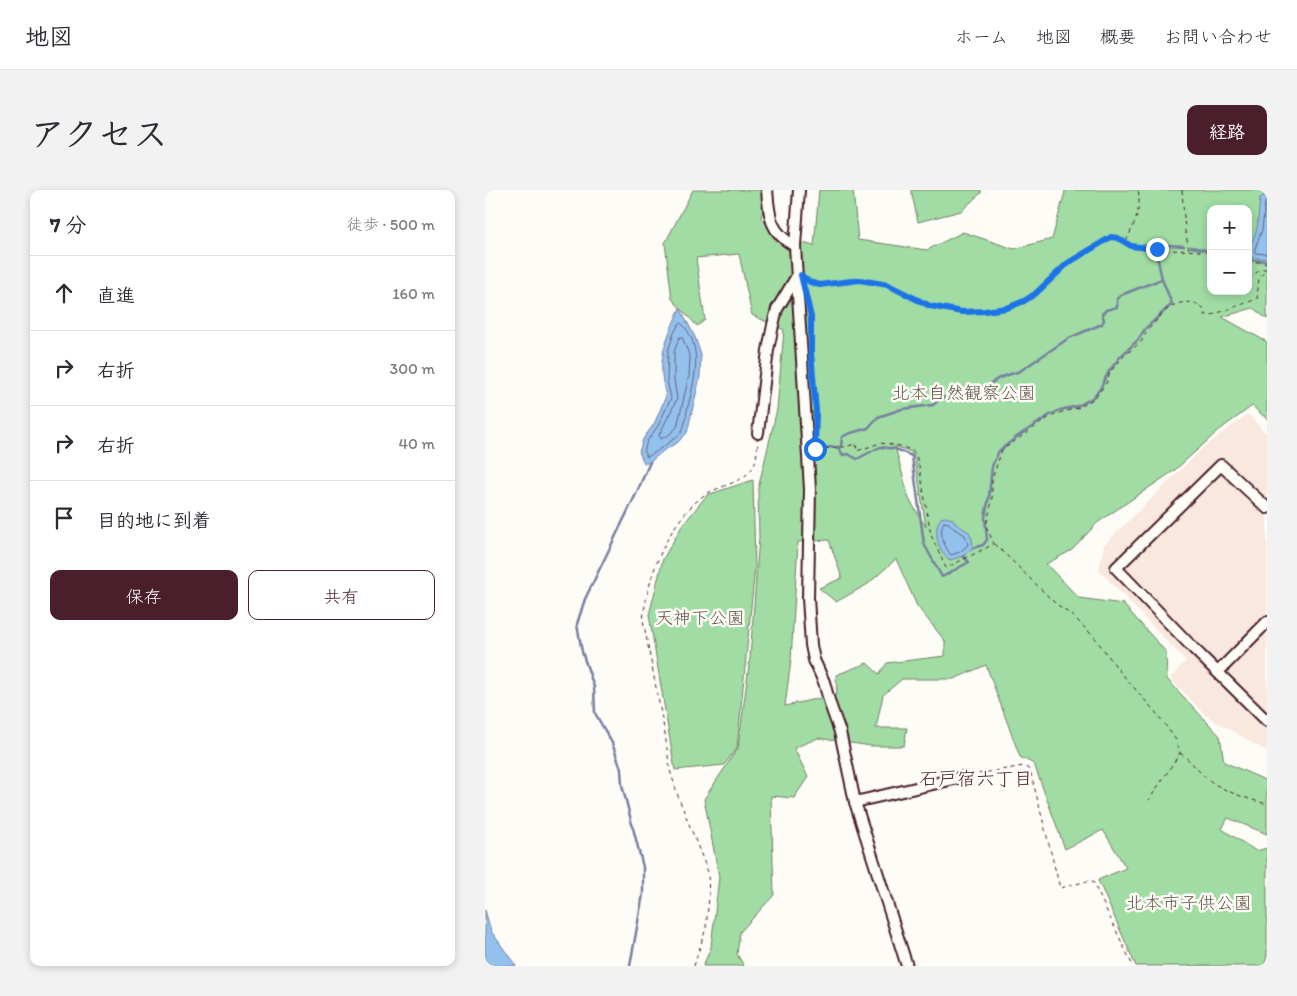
<!DOCTYPE html>
<html lang="ja">
<head>
<meta charset="utf-8">
<style>
	:root { --surface:#fff; --page:#f2f2f3; --text:#2b2b33; --muted:#7c7c81; --line:#e1e1e2; --accent:#4a1f2b }
	body { margin:0; font-family:Itim,"Klee One",sans-serif; background:var(--page); color:var(--text) }
	.controls { position:absolute; right:15px; top:15px; display:grid; overflow:hidden; border-radius:10px; box-shadow:0 2px 8px #0003 }
	.controls button { width:45px; height:45px; display:grid; place-items:center; padding:0; border:0; border-bottom:1px solid var(--line); background:var(--surface); color:var(--text); font:25px sans-serif }
	.stop { position:absolute; width:15px; height:15px; margin:-11px; border:4px solid #1a73e8; border-radius:50%; background:#fff }
	.stop.end { background:#1a73e8; border-color:#fff; box-shadow:0 1px 5px #0008 }
	.list { margin:0; padding:0; list-style:none }
	h2 { display:flex; justify-content:space-between; align-items:center; height:65px; margin:0; padding:0 20px; font-size:21px }
	h2 small { font-size:16px; font-weight:400; color:var(--muted) }
	.list li { display:grid; grid-template-columns:32px 1fr auto; gap:15px; align-items:center; box-sizing:border-box; height:75px; padding:0 20px; border-top:1px solid var(--line) }
	.list b { display:block; font-size:19px; white-space:nowrap }
	.list em { font-size:16px; font-style:normal; color:var(--muted) }
	.actions { display:flex; gap:10px; padding:15px 20px }
	.actions a { flex:1; padding:11px 0; border:1px solid var(--accent); border-radius:10px; text-align:center; font-size:18px; color:var(--accent) }
	.actions .main { background:var(--accent); color:#fff }
	.icon { flex:none; width:28px; height:28px; fill:none; stroke:currentColor; stroke-width:2; stroke-linecap:round; stroke-linejoin:round }
	.map { position:relative; flex:none; width:782px; height:776px; overflow:hidden; border-radius:10px }
	header { display:flex; align-items:center; gap:30px; box-sizing:border-box; height:70px; padding:0 25px; background:var(--surface); border-bottom:1px solid var(--line) }
	header strong { font-size:24px }
	nav { display:flex; gap:28px; margin-inline-start:auto; font-size:18px }
	.intro { display:flex; align-items:center; justify-content:space-between; box-sizing:border-box; height:120px; padding:0 30px }
	h1 { margin:0; font-size:35px }
	.button { padding:12px 22px; border-radius:10px; background:var(--accent); color:#fff; font-size:18px; font-weight:700 }
	main { display:flex; gap:30px; padding:0 30px }
	aside { flex:1; background:var(--surface); border-radius:10px; box-shadow:0 2px 8px #0003 }
	.map>svg:first-child { display:block }
</style>
</head>
<body>
<header>
<strong>地図</strong>
<nav><a>ホーム</a><a>地図</a><a>概要</a><a>お問い合わせ</a></nav>
</header>
<div class="intro"><h1>アクセス</h1><a class="button">経路</a></div>
<main>
<aside>
<h2>7 分<small>徒歩 · 500 m</small></h2>
<ul class="list">
<li><svg class="icon" aria-label="ahead" viewBox="0 0 24 24"><path d="M12 20V5M6 11l6-6 6 6"/></svg><div><b>直進</b></div><em>160 m</em></li>
<li><svg class="icon" aria-label="right" viewBox="0 0 24 24"><path d="M7 20v-9h11M14 6l5 5-5 5"/></svg><div><b>右折</b></div><em>300 m</em></li>
<li><svg class="icon" aria-label="right" viewBox="0 0 24 24"><path d="M7 20v-9h11M14 6l5 5-5 5"/></svg><div><b>右折</b></div><em>40 m</em></li>
<li><svg class="icon" aria-label="arrive" viewBox="0 0 24 24"><path d="M6 21V4h12l-3 4 3 4H6"/></svg><div><b>目的地に到着</b></div></li>
</ul>
<div class="actions"><a class="main">保存</a><a>共有</a></div>
</aside>
<div class="map">
<svg width="782" height="776" viewBox="0 0 782 776">
	<rect width="100%" height="100%" fill="#fdfcf7"/>
	<filter id="ink" filterUnits="userSpaceOnUse"><feTurbulence type="fractalNoise" baseFrequency=".02" numOctaves="2"/><feDisplacementMap in="SourceGraphic" scale="10" xChannelSelector="R" yChannelSelector="G"/><feConvolveMatrix kernelMatrix="1 2 1 2 8 2 1 2 1" color-interpolation-filters="sRGB"/></filter>
	<g filter="url(#ink)">
		<path fill="#f8e8dd" d="M 763,224 L 782,245 L 782,560 L 776,558 L 720,525 L 685,488 L 701,471 L 614,380 L 619,355 L 718,258 Z"/>
		<g fill="#a0dca3" stroke="#757e67" fill-rule="evenodd">
			<path d="M 208,0 L 283,0 L 276,28 L 293,46 L 329,56 L 334,0 L 368,0 L 373,50 L 442,60 L 478,42 L 529,59 L 567,49 L 580,2 L 579,0 L 782,0 L 782,129 L 768,118 L 737,127 L 782,152 L 782,229 L 767,216 L 733,241 L 690,280 L 612,333 L 587,360 L 561,374 L 594,408 L 638,414 L 681,462 L 682,489 L 735,546 L 739,572 L 782,591 L 782,644 L 743,628 L 737,639 L 771,661 L 782,658 L 782,766 L 779,776 L 651,776 L 613,690 L 641,678 L 618,640 L 580,659 L 549,574 L 535,567 L 501,475 L 469,489 L 417,489 L 398,505 L 391,538 L 422,538 L 419,556 L 386,556 L 333,548 L 309,558 L 323,587 L 309,608 L 286,606 L 289,705 L 255,742 L 252,764 L 259,776 L 218,776 L 226,757 L 234,687 L 219,609 L 253,558 L 265,468 L 274,347 L 273,299 L 292,219 L 299,140 L 267,125 L 254,64 L 211,68 L 220,130 L 212,136 L 187,109 L 180,53 ZM 726,19 L 763,19 L 763,101 L 726,101 ZM 410,256 L 426,262 L 430,269 L 441,337 L 424,309 ZM 344,350 L 357,388 L 334,398 L 351,412 L 383,394 L 411,369 L 432,416 L 460,451 L 460,466 L 402,473 L 394,484 L 382,473 L 351,485 L 352,504 L 300,516 L 306,470 L 313,352 Z"/>
			<path d="M 426,0 L 496,0 L 496,3 L 476,21 L 433,32 Z"/>
			<path d="M 268,290 L 270,377 L 252,558 L 239,575 L 190,580 L 164,425 L 178,369 L 197,336 L 222,305 Z"/>
		</g>
		<g fill="#93c1ee" stroke="#7680a0">
			<path d="M 782,4 L 782,69 L 763,67 L 763,61 L 772,39 L 775,8 Z"/>
			<path d="M 195,118 L 210,147 L 216,165 L 215,187 L 202,243 L 192,253 L 178,261 L 164,273 L 159,273 L 154,262 L 158,249 L 169,234 L 181,206 C 171,169 180,152 195,118 Z"/>
			<path d="M 460,327 L 468,329 L 471,334 L 484,342 L 487,349 L 488,358 L 478,366 L 465,370 C 453,362 447,340 456,328 Z"/>
			<path d="M 0,720 L 6,741 L 31,776 L 0,776 Z"/>
		</g>
		<g fill="none" stroke-linecap="round" stroke-linejoin="round">
			<g stroke="#676079" stroke-width="1">
				<path d="M 782,10 L 780,12 L 777,40 L 769,61 L 771,63 L 782,64"/>
				<path d="M 196,133 C 220,156 209,192 202,220 C 201,227 200,237 196,242 C 193,247 167,265 162,267 L 159,262 L 162,251 L 173,236 L 186,208 L 182,190 L 183,161 L 189,143 L 194,134 Z"/>
				<path d="M 197,147 L 205,167 L 204,186 L 192,237 L 185,244 L 176,249 L 174,245 L 192,209 L 189,190 L 189,162 L 194,148 Z"/>
				<path d="M 459,332 L 464,333 L 468,338 L 480,345 L 483,355 L 475,362 L 466,365 C 459,356 453,342 459,332 Z"/>
			</g>
			<g stroke="#7680a0" stroke-width="2.5">
				<path d="M 706,57 L 726,61"/>
				<path d="M 763,70 L 782,71"/>
				<path d="M 353,257 L 356,257 L 357,247 L 363,244 L 383,238 L 393,227 L 417,219 L 448,215 L 456,208 L 465,206 L 491,203 L 514,188 L 535,181 L 584,148 L 617,134 L 619,130 L 617,124 L 621,120 L 632,117 L 632,109 L 636,105 L 677,89 L 672,66 L 675,63 L 681,64 L 683,55 L 699,56"/>
				<path d="M 330,258 L 353,257 L 358,265 L 363,264 L 372,269 L 395,257 L 411,259 L 427,266 L 439,354 L 457,387 L 484,372 L 478,366"/>
				<path d="M 488,358 L 498,355 L 502,350 L 500,327 L 504,307 L 507,276 L 514,261 L 533,246 L 565,225 L 575,220 L 593,216 L 607,208 L 615,199 L 624,181 L 636,166 L 653,150 L 660,139 L 687,114 L 677,89"/>
				<path d="M 145,776 L 158,704 L 158,677 L 137,595 L 136,579 L 127,553 L 110,523 L 109,497 L 97,462 L 92,434 L 100,409 L 152,302 L 165,272"/>
			</g>
			<defs>
				<g id="minor">
					<path d="M 282,0 C 284,26 285,43 310,56"/>
					<path d="M 314,0 L 310,56 L 325,299 L 323,408 L 326,455 L 329,470 L 339,492 L 345,514 L 355,542 L 370,612 L 422,776"/>
					<path d="M 273,243 L 283,160 L 288,135 L 292,119 L 312,86"/>
					<path d="M 782,318 L 736,275 L 631,378 L 709,459 L 782,531"/>
					<path d="M 733,482 L 782,432"/>
					<path d="M 370,612 L 478,587"/>
				</g>
			</defs>
			<use href="#minor" stroke="#4a1f2b" stroke-width="14"/>
			<g stroke="#4a1f2b" stroke-width="1" stroke-dasharray="4 4" stroke-linecap="butt">
				<path d="M 697,0 L 700,41 L 704,59"/>
				<path d="M 641,51 C 649,35 657,18 653,0"/>
				<path d="M 763,71 L 782,73"/>
				<path d="M 764,86 L 766,87 L 776,79 L 781,79"/>
				<path d="M 321,89 L 334,95 L 375,90 L 403,95 L 445,116 L 477,122 L 499,121 L 522,118 L 539,111 L 550,104 L 583,73 L 626,47 C 634,48 639,53 647,56 C 671,64 700,57 726,63"/>
				<path d="M 322,106 L 326,127 L 326,162"/>
				<path d="M 326,166 L 330,205 L 331,239"/>
				<path d="M 332,259 L 354,258 L 371,254 L 372,261 L 395,253 L 415,256 L 428,261 L 432,268 L 435,280 L 446,345 L 461,378 L 509,354 L 501,336 L 507,311 L 507,289 L 517,260 L 563,228 L 577,222 L 593,218 L 610,208 L 622,192 L 625,182 L 640,165 L 656,152 L 662,141 L 681,120 L 691,114 L 700,112 L 710,113 L 720,120 L 720,125 L 727,125 L 772,109 L 774,88 L 782,79"/>
				<path d="M 510,354 L 570,413 L 589,427 L 610,448 L 636,483 L 673,525 L 691,550 L 695,563 L 664,610"/>
				<path d="M 695,563 C 707,571 713,582 724,590 C 740,602 763,609 782,614"/>
				<path d="M 486,585 L 539,576 L 545,580 L 575,698 L 607,690 L 648,776"/>
				<path d="M 209,776 L 221,738 L 224,707 L 223,682 L 193,606 L 185,580 L 180,544 L 158,430 C 163,386 180,340 213,310 C 227,296 258,295 268,277 C 272,271 272,259 273,251"/>
			</g>
			<use href="#minor" stroke="#fdfcf7" stroke-width="10"/>
		</g>
	</g>
	<g fill="none" stroke-linecap="round" stroke-linejoin="round" filter="url(#ink)">
		<path stroke="#1a73e8" stroke-width="6" d="M 330,259 L 331,221 L 326,163 L 326,127 L 316,85 L 325,92 L 334,95 L 375,90 L 403,95 L 445,116 L 477,122 L 500,121 L 522,118 L 539,111 L 550,104 L 583,73 L 626,47 L 633,48 L 646,56 L 672,59"/>
	</g>
	<g text-anchor="middle" dominant-baseline="central" stroke-width="5" stroke-linejoin="round" paint-order="stroke">
		<g font-size="18" fill="#64584f" stroke="#fdfcf7">
			<text x="479" y="203">北本自然観察公園</text>
			<text x="215" y="428">天神下公園</text>
			<text x="704" y="713">北本市子供公園</text>
		</g>
		<g font-size="19" fill="#4a1f2b" stroke="#fdfcf7">
			<text x="491" y="588">石戸宿六丁目</text>
		</g>
	</g>
</svg>
<div class="controls">
<button>+</button>
<button>−</button>
</div>
<div class="stop" style="left:330px;top:259px"></div>
<div class="stop end" style="left:672px;top:59px"></div>
</div>
</main>
</body>
</html>
